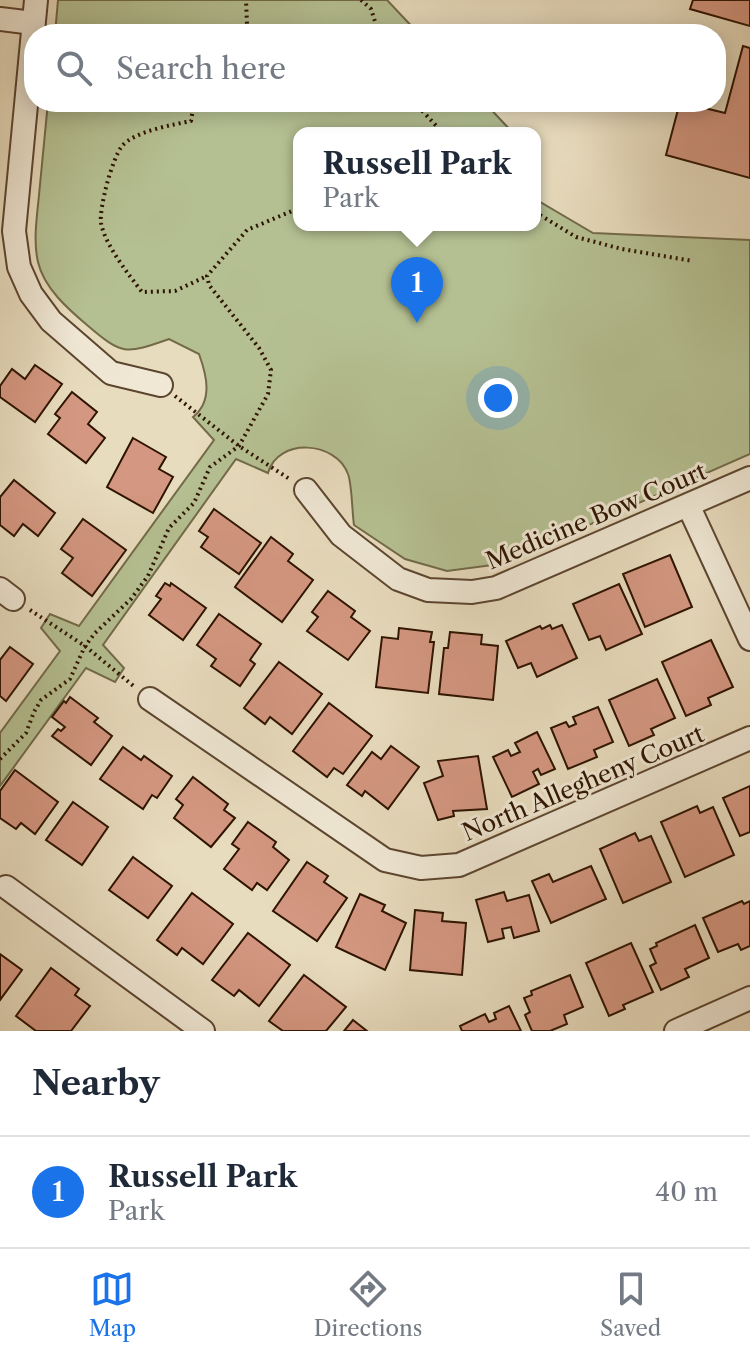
<!DOCTYPE html>
<html lang="en">
<head>
<meta charset="utf-8">
<style>
	:root { --surface:#fff; --page:#f2f2f3; --text:#1f2937; --muted:#747a83; --line:#e0e1e3; --accent:#1a73e8 }
	body { margin:0; font-family:"Libre Caslon Text",serif; background:var(--page); color:var(--text) }
	.you { position:absolute; left:498px; top:398px; width:28px; height:28px; margin:-20px; border:6px solid #fff; border-radius:50%; background:#1a73e8; box-shadow:0 0 0 12px #1a73e833 }
	.badge { display:grid; place-items:center; width:52px; height:52px; border-radius:50%; background:var(--accent); color:#fff; font-size:26px; font-weight:700 }
	.pin { position:absolute; translate:-50% -66px; filter:drop-shadow(0 2px 4px #0008) }
	.pin::after { content:''; position:absolute; top:42px; width:28px; height:24px; background:inherit; clip-path:polygon(0 0,100% 0,50% 100%) }
	.popup { position:absolute; left:293px; top:127px; width:248px; height:104px; box-sizing:border-box; display:grid; place-content:center; border-radius:16px; background:var(--surface); filter:drop-shadow(0 2px 6px #0005); font-size:26px; white-space:nowrap; color:var(--muted) }
	.popup b { font-size:30px; color:var(--text) }
	.popup::after { content:''; position:absolute; left:50%; top:100%; margin-left:-16px; border:16px solid transparent; border-top-color:var(--surface) }
	.list { margin:0; padding:0; list-style:none }
	h2 { display:flex; justify-content:space-between; align-items:center; height:104px; margin:0; padding:0 32px; font-size:34px }
	h2 small { font-size:26px; font-weight:400; color:var(--muted) }
	.list li { display:grid; grid-template-columns:52px 1fr auto; gap:24px; align-items:center; box-sizing:border-box; height:112px; padding:0 32px; border-top:2px solid var(--line) }
	.list b { display:block; font-size:30px; white-space:nowrap }
	.list p { margin:0; font-size:26px; white-space:nowrap; color:var(--muted) }
	.list em { font-size:26px; font-style:normal; color:var(--muted) }
	.icon { flex:none; width:44px; height:44px; fill:none; stroke:currentColor; stroke-width:2; stroke-linecap:round; stroke-linejoin:round }
	.map { position:relative; flex:none; width:750px; height:1031px; overflow:hidden }
	.search { position:absolute; background:var(--surface); box-shadow:0 4px 20px #0003; left:24px; right:24px; top:24px; height:88px; display:flex; align-items:center; gap:20px; box-sizing:border-box; padding:0 28px; border-radius:32px; color:var(--muted); font-size:30px }
	.sheet { height:216px; background:var(--surface) }
	nav { display:flex; justify-content:space-around; align-items:center; box-sizing:border-box; height:112px; border-top:2px solid var(--line); background:var(--surface); font-size:22px; color:var(--muted) }
	nav a { display:grid; justify-items:center; gap:4px }
	nav .on { color:var(--accent) }
	.map>svg:first-child { display:block }
</style>
</head>
<body>
<div class="map">
<svg width="750" height="1031" viewBox="0 0 750 1031">
	<rect width="100%" height="100%" fill="#e8dcbe"/>
	<filter id="stains"><feTurbulence type="fractalNoise" baseFrequency=".0025" numOctaves="4"/><feColorMatrix values="0 0 0 0 .2 0 0 0 0 .09 0 0 0 0 .02 0 0 0 .5 -.17"/></filter>
	<radialGradient id="worn" r=".72"><stop offset=".6" stop-color="#630" stop-opacity="0"/><stop offset="1" stop-color="#630" stop-opacity=".3"/></radialGradient>
	<g fill="#b5c092" stroke="#726a49" stroke-width="2">
		<path d="M 58,0 L 387,0 L 419,34 L 55,34 Z"/>
		<path d="M 48,102 L 484,102 L 513,133 L 299,133 L 299,225 L 535,225 L 535,199 L 593,233 L 750,240 L 750,454 L 500,564 L 447,571 L 405,559 L 354,525 C 352,512 352,484 348,474 C 336,441 278,437 268,473 L 236,459 L 103,645 L 124,668 L 115,682 L 86,668 L 0,786 L 0,733 L 60,651 L 41,628 L 50,614 L 79,626 L 214,440 L 193,417 C 213,401 207,376 199,354 L 169,339 C 126,354 123,356 87,325 C 68,309 44,288 38,262 C 33,241 37,216 39,195 C 42,164 45,133 48,102 Z"/>
	</g>
	<g fill="#d49781" stroke="#2e1300" stroke-width="2">
		<path d="M 693,0 L 750,0 L 750,26 L 690,9 Z"/>
		<path d="M 743,46 L 750,48 L 750,178 L 666,155 L 680,102 L 725,113 Z"/>
		<path d="M 35,365 L 62,384 L 35,422 L 0,397 L 0,386 L 12,369 L 25,379 Z"/>
		<path d="M 72,392 L 97,412 L 88,424 L 105,438 L 86,463 L 48,434 L 60,418 L 55,414 Z"/>
		<path d="M 133,438 L 166,457 L 159,469 L 173,477 L 153,513 L 107,487 Z"/>
		<path d="M 14,480 L 55,513 L 38,536 L 23,524 L 14,536 L 0,525 L 0,497 Z"/>
		<path d="M 214,509 L 261,543 L 239,574 L 201,547 L 208,537 L 199,531 Z"/>
		<path d="M 83,519 L 126,550 L 92,596 L 62,573 L 73,558 L 61,549 Z"/>
		<path d="M 271,537 L 293,554 L 288,561 L 313,580 L 282,622 L 235,587 Z"/>
		<path d="M 670,555 L 692,607 L 645,627 L 623,574 Z"/>
		<path d="M 165,583 L 170,586 L 171,583 L 206,608 L 183,640 L 149,615 L 161,599 L 156,596 Z"/>
		<path d="M 619,584 L 642,634 L 606,650 L 600,636 L 589,640 L 573,604 Z"/>
		<path d="M 328,591 L 355,611 L 351,617 L 370,631 L 348,660 L 307,631 L 318,617 L 312,612 Z"/>
		<path d="M 219,614 L 261,644 L 250,660 L 255,664 L 240,686 L 211,666 L 216,659 L 197,645 Z"/>
		<path d="M 550,625 L 552,629 L 562,625 L 577,658 L 537,677 L 531,663 L 518,668 L 506,641 L 540,626 L 542,629 Z"/>
		<path d="M 399,628 L 432,632 L 430,642 L 434,642 L 428,693 L 376,687 L 382,637 L 398,639 Z"/>
		<path d="M 450,632 L 482,635 L 481,644 L 498,646 L 493,700 L 439,694 L 444,648 L 448,648 Z"/>
		<path d="M 711,640 L 733,687 L 708,698 L 711,705 L 686,716 L 662,662 Z"/>
		<path d="M 10,647 L 33,664 L 6,701 L 0,696 L 0,660 Z"/>
		<path d="M 279,662 L 322,694 L 292,734 L 270,717 L 265,724 L 244,708 Z"/>
		<path d="M 657,679 L 675,718 L 651,729 L 654,735 L 629,746 L 609,700 Z"/>
		<path d="M 70,697 L 98,718 L 94,722 L 112,736 L 91,765 L 52,736 L 58,729 L 61,731 L 65,727 L 52,717 L 64,701 L 66,703 Z"/>
		<path d="M 329,703 L 372,736 L 343,774 L 334,768 L 327,777 L 293,751 Z"/>
		<path d="M 598,707 L 613,742 L 594,750 L 597,757 L 568,769 L 551,728 L 566,722 L 569,727 L 576,724 L 573,717 Z"/>
		<path d="M 537,732 L 555,769 L 541,775 L 538,769 L 533,772 L 539,784 L 512,797 L 493,757 L 508,750 L 511,756 L 520,752 L 515,743 Z"/>
		<path d="M 391,746 L 419,767 L 388,809 L 365,791 L 362,796 L 347,785 L 372,752 L 381,759 Z"/>
		<path d="M 123,747 L 141,760 L 144,756 L 172,776 L 157,798 L 152,795 L 143,809 L 100,779 Z"/>
		<path d="M 478,756 L 487,809 L 453,811 L 454,816 L 438,820 L 424,783 L 443,776 L 438,761 Z"/>
		<path d="M 15,770 L 58,802 L 35,834 L 21,823 L 16,829 L 0,818 L 0,791 Z"/>
		<path d="M 193,777 L 228,804 L 224,810 L 235,818 L 211,847 L 174,818 L 183,805 L 176,799 Z"/>
		<path d="M 750,786 L 750,832 L 740,836 L 723,798 Z"/>
		<path d="M 73,802 L 108,827 L 82,865 L 46,840 Z"/>
		<path d="M 697,806 L 700,813 L 713,807 L 734,855 L 685,877 L 661,822 Z"/>
		<path d="M 248,822 L 276,842 L 273,847 L 289,860 L 267,890 L 257,883 L 252,890 L 224,869 L 239,849 L 232,844 Z"/>
		<path d="M 635,833 L 639,841 L 651,836 L 671,882 L 623,903 L 600,849 Z"/>
		<path d="M 133,857 L 172,886 L 148,918 L 109,890 Z"/>
		<path d="M 307,862 L 328,876 L 324,882 L 347,898 L 317,941 L 273,911 Z"/>
		<path d="M 591,866 L 606,899 L 551,923 L 532,881 L 549,874 L 553,882 Z"/>
		<path d="M 504,892 L 507,901 L 529,895 L 539,931 L 514,938 L 511,927 L 502,929 L 504,938 L 488,942 L 476,900 Z"/>
		<path d="M 192,893 L 233,924 L 203,964 L 182,948 L 177,955 L 157,940 Z"/>
		<path d="M 360,894 L 385,905 L 382,911 L 406,923 L 385,970 L 336,947 Z"/>
		<path d="M 742,901 L 744,904 L 750,901 L 750,946 L 741,950 L 738,944 L 718,952 L 703,918 Z"/>
		<path d="M 415,910 L 443,913 L 442,921 L 466,923 L 462,975 L 410,970 Z"/>
		<path d="M 695,925 L 709,958 L 685,969 L 689,977 L 661,990 L 650,966 L 656,963 L 650,949 L 657,946 L 656,943 Z"/>
		<path d="M 248,933 L 290,965 L 259,1006 L 239,990 L 234,996 L 212,980 Z"/>
		<path d="M 631,943 L 653,992 L 623,1005 L 625,1009 L 609,1016 L 586,963 Z"/>
		<path d="M 0,954 L 22,970 L 0,1000 Z"/>
		<path d="M 51,968 L 79,989 L 75,995 L 90,1006 L 71,1031 L 36,1031 L 16,1016 Z"/>
		<path d="M 304,975 L 346,1007 L 326,1031 L 283,1031 L 269,1021 Z"/>
		<path d="M 570,975 L 583,1007 L 564,1015 L 567,1024 L 550,1031 L 532,1031 L 525,1015 L 530,1012 L 524,998 L 532,995 L 531,991 Z"/>
		<path d="M 509,1006 L 521,1031 L 462,1031 L 460,1026 L 485,1014 L 489,1022 L 496,1019 L 494,1013 Z"/>
		<path d="M 353,1020 L 367,1031 L 344,1031 Z"/>
	</g>
	<g fill="none" stroke-linecap="round" stroke-linejoin="round">
		<defs>
			<g id="street">
				<path d="M 36,0 L 14,231 L 19,267 L 31,294 L 51,321 L 111,373 L 161,385"/>
				<path d="M 0,19 L 33,23"/>
				<path d="M 306,490 L 341,535 L 398,579 L 428,590 L 472,592 L 496,588 L 750,478"/>
				<path d="M 689,507 L 750,639"/>
				<path d="M 0,589 L 13,599"/>
				<path d="M 150,699 L 385,860 L 421,868 L 459,865 L 750,738"/>
				<path d="M 6,887 L 203,1031"/>
				<path d="M 676,1031 L 750,998"/>
			</g>
		</defs>
		<use href="#street" stroke="#5c4530" stroke-width="26"/>
		<g stroke="#2e1300" stroke-width="4" stroke-dasharray="2 4" stroke-linecap="butt">
			<path d="M 361,0 L 371,9 L 379,34"/>
			<path d="M 241,34 L 247,24 L 246,0"/>
			<path d="M 194,102 L 191,121 C 172,125 135,131 122,146 C 112,159 99,208 101,223 C 105,245 129,275 142,292 L 175,291 L 207,276"/>
			<path d="M 414,102 L 443,133"/>
			<path d="M 535,212 L 576,237 L 622,249 L 693,261"/>
			<path d="M 175,396 L 239,446 L 291,480"/>
			<path d="M 30,610 L 85,646 L 136,688"/>
			<path d="M 0,759 L 26,733 L 34,712 L 41,700 L 70,679 L 85,646 L 95,633 L 131,599 L 148,576 L 169,528 L 194,503 L 210,467 L 239,446 L 268,394 L 271,370 L 259,348 L 209,285 L 207,276 L 247,230 L 299,208"/>
		</g>
		<use href="#street" stroke="#f0e8d5" stroke-width="22"/>
	</g>
	<g text-anchor="middle" dominant-baseline="central" stroke-width="6" stroke-linejoin="round" paint-order="stroke">
		<g font-size="24" fill="#2e1300" stroke="#f0e8d5">
			<text transform="translate(596 516) rotate(-23)">Medicine Bow Court</text>
			<text transform="translate(583 783) rotate(-23)">North Allegheny Court</text>
		</g>
	</g>
	<rect width="100%" height="100%" filter="url(#stains)"/>
	<rect width="100%" height="100%" fill="url(#worn)"/>
</svg>
<div class="you"></div>
<div class="pin badge" style="left:417px;top:323px">1</div>
<div class="popup"><b>Russell Park</b>Park</div>
<div class="search"><svg class="icon" aria-label="search" viewBox="0 0 24 24"><circle cx="10" cy="10" r="6"/><path d="M15 15l6 6"/></svg>Search here</div>
</div>
<section class="sheet">
<h2>Nearby<small></small></h2>
<ul class="list">
<li><span class="badge">1</span><div><b>Russell Park</b><p>Park</p></div><em>40 m</em></li>
</ul>
</section>
<nav>
<a class="on"><svg class="icon" aria-label="map" viewBox="0 0 24 24"><path d="M3 6l6-2 6 2 6-2v14l-6 2-6-2-6 2zM9 4v14M15 6v14"/></svg>Map</a>
<a><svg class="icon" aria-label="directions" viewBox="0 0 24 24"><path d="M12 3l9 9-9 9-9-9zM9 14v-3h6M13 9l2 2-2 2"/></svg>Directions</a>
<a><svg class="icon" aria-label="saved" viewBox="0 0 24 24"><path d="M7 4h10v16l-5-4-5 4z"/></svg>Saved</a>
</nav>
</body>
</html>
